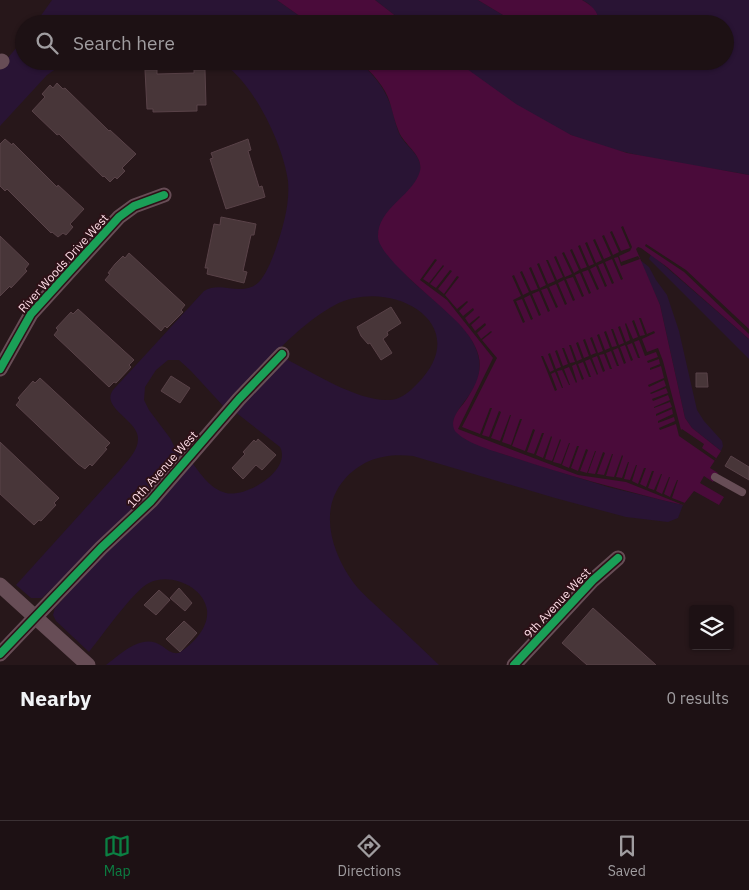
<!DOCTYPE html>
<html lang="en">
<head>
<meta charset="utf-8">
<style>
	:root { --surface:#1d1114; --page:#251a1d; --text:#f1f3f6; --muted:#a09da0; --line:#3b3134; --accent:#0b8043 }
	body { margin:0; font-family:"IBM Plex Sans",sans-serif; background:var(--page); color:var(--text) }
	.controls { position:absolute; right:15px; bottom:15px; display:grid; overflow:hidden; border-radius:5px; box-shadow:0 1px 4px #0004 }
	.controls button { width:45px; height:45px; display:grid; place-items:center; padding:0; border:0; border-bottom:1px solid var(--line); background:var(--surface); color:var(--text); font:25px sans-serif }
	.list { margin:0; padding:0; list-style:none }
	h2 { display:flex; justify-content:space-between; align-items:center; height:65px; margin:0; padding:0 20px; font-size:21px }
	h2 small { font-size:16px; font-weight:400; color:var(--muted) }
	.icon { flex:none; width:28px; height:28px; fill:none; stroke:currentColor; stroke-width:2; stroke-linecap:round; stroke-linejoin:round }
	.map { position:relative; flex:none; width:749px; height:665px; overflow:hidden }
	.search { position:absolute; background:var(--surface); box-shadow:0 1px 4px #0004; left:15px; right:15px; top:15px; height:55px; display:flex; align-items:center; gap:12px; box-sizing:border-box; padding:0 18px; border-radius:28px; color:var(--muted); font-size:19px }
	.sheet { height:155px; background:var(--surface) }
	nav { display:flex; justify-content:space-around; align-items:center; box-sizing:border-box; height:70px; border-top:1px solid var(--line); background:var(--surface); font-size:14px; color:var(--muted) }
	nav a { display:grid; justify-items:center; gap:2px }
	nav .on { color:var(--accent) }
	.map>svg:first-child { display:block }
</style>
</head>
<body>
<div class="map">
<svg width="749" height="665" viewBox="0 0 749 665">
	<rect width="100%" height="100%" fill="#27171a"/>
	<g fill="#291434">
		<path d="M 52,0 L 277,0 L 311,24 L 35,24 Z"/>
		<path d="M 375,0 L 478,0 L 518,24 L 406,24 Z"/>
		<path d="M 582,0 L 749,0 L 749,175 C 690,164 627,158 571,135 C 530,118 491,88 456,61 L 725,61 L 725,24 L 598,24 L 599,20 L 589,4 Z"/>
		<path d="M 24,39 L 24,61 L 67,61 L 47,75 L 0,126 L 0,67 Z"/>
		<path d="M 219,61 L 359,61 C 371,73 383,85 389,101 C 394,112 395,126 401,137 C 408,148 424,157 420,173 C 412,196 383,206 378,236 C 387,249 396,264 407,276 C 431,301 486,332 479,373 C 477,393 456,405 453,424 L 465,439 L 500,453 L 608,487 L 683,505 L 678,518 L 668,522 L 626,517 L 555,498 L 413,456 C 385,453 362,459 344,480 C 318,510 332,553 353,582 C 362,594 375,604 386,615 C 404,631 421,648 439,665 L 106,665 C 121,654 142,632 162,646 C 168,650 171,654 179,653 C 193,644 209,628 207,610 C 204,586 169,572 149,583 C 134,590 101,637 89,652 L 56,621 L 53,615 L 55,608 L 113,543 L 191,461 C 200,473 210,489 226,493 C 246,498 292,470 280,447 L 234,411 L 284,358 C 312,372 357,401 388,400 C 401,400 409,392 417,384 C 477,324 391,276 335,305 C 295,326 256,374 225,408 L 191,371 L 179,360 L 168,360 L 156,370 L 145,387 L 144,400 L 149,410 L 170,438 L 181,460 L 143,502 L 42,598 L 31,598 L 16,585 L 120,470 C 127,461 138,451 138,439 C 139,420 100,408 113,390 L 204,291 C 221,280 242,298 259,282 C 267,273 272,259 276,248 C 283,227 290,204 288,181 C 283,144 252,79 219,61 Z"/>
		<path d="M 651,254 L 749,339 L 749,359 L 649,259 Z"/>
		<path d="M 640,260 L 649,267 L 656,280 L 667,295 L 679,331 L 697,410 L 704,421 L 722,441 L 723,446 L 721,451 L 692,428 L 685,418 L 660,305 Z"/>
	</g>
	<g fill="#4a0b3a">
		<path d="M 277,0 L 375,0 L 406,24 L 311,24 Z"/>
		<path d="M 478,0 L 582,0 C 592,6 600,12 598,24 L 518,24 Z"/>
		<path d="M 359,61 L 456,61 L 516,104 L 571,135 L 627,153 L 749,175 L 749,339 L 667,267 L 641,248 L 638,247 L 636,249 L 660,305 L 685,418 L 692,428 L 721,451 L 710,468 L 718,473 L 713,482 L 704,476 L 700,483 L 724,497 L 719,505 L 694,491 L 683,505 C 624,491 566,475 509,456 C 494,451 468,444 457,433 C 454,431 453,427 453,423 C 454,415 459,409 464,403 C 485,373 486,355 461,326 C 445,307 377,257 378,236 C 378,209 410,197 419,174 C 426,157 405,146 399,132 C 395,123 393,113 390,103 C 385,86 372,73 359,61 Z"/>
	</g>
	<g fill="#27171a">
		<path d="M 623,226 L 632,247 L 630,251 L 619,256 L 621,262 L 638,256 L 640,259 L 621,266 L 618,257 L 614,258 L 623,279 L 621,280 L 612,259 L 605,262 L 614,283 L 612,284 L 603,263 L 598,265 L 607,286 L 605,287 L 596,266 L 590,269 L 599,289 L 597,290 L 588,270 L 582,272 L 591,293 L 589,294 L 580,273 L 575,275 L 584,296 L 582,297 L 573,277 L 566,279 L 575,300 L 573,301 L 564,280 L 558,283 L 567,304 L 565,305 L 556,284 L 549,287 L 558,307 L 556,308 L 547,288 L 541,290 L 550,311 L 548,312 L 539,291 L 532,294 L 541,315 L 539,316 L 530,295 L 524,298 L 533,319 L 531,320 L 522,299 L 516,301 L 525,322 L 523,323 L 513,300 L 521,296 L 512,276 L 514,275 L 523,295 L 529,292 L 520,272 L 522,271 L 531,291 L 538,289 L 529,268 L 531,267 L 540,288 L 546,285 L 537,264 L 539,263 L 548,284 L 555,281 L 546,260 L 548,260 L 557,280 L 563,277 L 554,257 L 556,256 L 565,277 L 572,274 L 562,253 L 564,252 L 574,273 L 579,270 L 570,250 L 572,249 L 581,269 L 587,267 L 578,246 L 580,245 L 589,266 L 594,264 L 585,243 L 587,242 L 596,263 L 602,260 L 593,240 L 595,239 L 604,259 L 611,256 L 602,236 L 604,235 L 613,255 L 619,252 L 610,232 L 612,231 L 621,251 L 630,248 L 621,227 Z"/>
		<path d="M 646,244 L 686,270 L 749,329 L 749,334 L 684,272 L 645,246 Z"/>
		<path d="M 435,259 L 437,260 L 423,279 L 429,283 L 443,265 L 444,266 L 430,284 L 436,288 L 450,270 L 452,271 L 438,289 L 444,294 L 457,276 L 459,277 L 445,295 L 457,309 L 467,301 L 468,302 L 459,311 L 463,316 L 473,308 L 474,310 L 465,318 L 469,324 L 479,316 L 480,317 L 471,325 L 475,331 L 485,323 L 486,325 L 477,333 L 481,339 L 491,331 L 492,332 L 482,340 L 497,358 L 462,427 L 480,434 L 490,408 L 492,408 L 482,435 L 489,437 L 499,411 L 501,412 L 491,438 L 500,441 L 510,415 L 511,415 L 502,442 L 511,445 L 520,419 L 522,419 L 512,446 L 525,451 L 533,429 L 535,430 L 527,452 L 534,454 L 542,433 L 544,433 L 536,455 L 543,458 L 551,436 L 552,437 L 545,459 L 552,461 L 560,439 L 561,440 L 553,462 L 561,464 L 569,443 L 570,443 L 562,465 L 569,468 L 577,446 L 579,446 L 571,468 L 578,471 L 586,449 L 588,450 L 580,471 L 587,473 L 595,451 L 596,451 L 588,473 L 595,474 L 603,452 L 605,453 L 597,474 L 604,475 L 612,454 L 613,454 L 606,476 L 614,477 L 622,455 L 623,456 L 616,477 L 622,478 L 628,462 L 629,462 L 624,479 L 630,480 L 636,465 L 637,465 L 632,481 L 638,484 L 644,468 L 646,468 L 640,484 L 646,487 L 652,471 L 654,471 L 648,488 L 654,490 L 661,474 L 662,474 L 656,491 L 662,494 L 669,477 L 670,477 L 664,494 L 670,497 L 677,480 L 678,480 L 672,498 L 685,503 L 683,505 L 626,482 L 578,475 L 458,429 L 493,358 L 447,300 L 420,280 Z"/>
		<path d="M 639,318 L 641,318 L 647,334 L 654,331 L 655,333 L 642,339 L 647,352 L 658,348 L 663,361 L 681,430 L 682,429 L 704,444 L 702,448 L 716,458 L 715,461 L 679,436 L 676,424 L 660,430 L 659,428 L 675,421 L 674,417 L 658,423 L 658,421 L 673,414 L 672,409 L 656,416 L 656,414 L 672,407 L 670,402 L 654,408 L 654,407 L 670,400 L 668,395 L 653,401 L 652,399 L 668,393 L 666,388 L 651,394 L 650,393 L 666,386 L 664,380 L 649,387 L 648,385 L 664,378 L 661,366 L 650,370 L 650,368 L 660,364 L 659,359 L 648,363 L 647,361 L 658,357 L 656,352 L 645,356 L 639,340 L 634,342 L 640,358 L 638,358 L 632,343 L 627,345 L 633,360 L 631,361 L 625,345 L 620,347 L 626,363 L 624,364 L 618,348 L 613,350 L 619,366 L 617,366 L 611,351 L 606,353 L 612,369 L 610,369 L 604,354 L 599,355 L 605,371 L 603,372 L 597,356 L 592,358 L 598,374 L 597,375 L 590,359 L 585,361 L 591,377 L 589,377 L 583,362 L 578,364 L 584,379 L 582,380 L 576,364 L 572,366 L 577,382 L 576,383 L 569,367 L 564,369 L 570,385 L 569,385 L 562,370 L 557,371 L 563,388 L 562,388 L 555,372 L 551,374 L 557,390 L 555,391 L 541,356 L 543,356 L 550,372 L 554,370 L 548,354 L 550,353 L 556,369 L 561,367 L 555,351 L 557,350 L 563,366 L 568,364 L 562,348 L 564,348 L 570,363 L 575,362 L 569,345 L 571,345 L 577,361 L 582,359 L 576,343 L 578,342 L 584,358 L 589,356 L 583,340 L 585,339 L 591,355 L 596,353 L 590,338 L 592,337 L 598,353 L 603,351 L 597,335 L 599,334 L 605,350 L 610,348 L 604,332 L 606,331 L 612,347 L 617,346 L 611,329 L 613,329 L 619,345 L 624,343 L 618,327 L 620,326 L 626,342 L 630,340 L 625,324 L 626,323 L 633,339 L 638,337 L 632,321 L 634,320 L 640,336 L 645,335 Z"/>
	</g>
	<g fill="#483639" stroke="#594248">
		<path d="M 145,70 L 157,70 L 157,74 L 194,73 L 194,70 L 205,70 L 206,105 L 197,105 L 197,111 L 153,112 L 153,109 L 147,109 Z"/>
		<path d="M 57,83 L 63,89 L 65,88 L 109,131 L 110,130 L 136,154 L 122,168 L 125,171 L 117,179 L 115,177 L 110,182 L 104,176 L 103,177 L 59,134 L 57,135 L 32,111 L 45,97 L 42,94 L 50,85 L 53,88 Z"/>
		<path d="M 5,139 L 12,145 L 13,143 L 57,187 L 58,185 L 84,209 L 70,224 L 73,227 L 66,235 L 63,233 L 58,237 L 52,232 L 51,233 L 7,189 L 5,191 L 0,186 L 0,144 Z"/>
		<path d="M 248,139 L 251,150 L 248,151 L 259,187 L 262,186 L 265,197 L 226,209 L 210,159 L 213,158 L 211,153 Z"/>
		<path d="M 221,217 L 256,224 L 254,235 L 251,235 L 243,271 L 247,272 L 244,283 L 207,274 L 208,268 L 205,268 L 214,224 L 220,225 Z"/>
		<path d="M 0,236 L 29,264 L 25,269 L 27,271 L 11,288 L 10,286 L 0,296 Z"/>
		<path d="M 129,253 L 185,305 L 181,310 L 183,312 L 167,328 L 165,326 L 161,331 L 105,280 L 110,274 L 108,273 L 115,264 L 123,256 L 125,258 Z"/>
		<path d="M 391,307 L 401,323 L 387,332 L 388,335 L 383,339 L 392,353 L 381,360 L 370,343 L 368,344 L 361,336 L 357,327 Z"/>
		<path d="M 78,309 L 134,360 L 129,365 L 131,367 L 116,383 L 114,382 L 109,387 L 54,335 L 58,330 L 56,328 L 71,312 L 73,314 Z"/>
		<path d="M 696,373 L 707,373 L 708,387 L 696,387 Z"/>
		<path d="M 171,376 L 190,388 L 180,403 L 161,391 Z"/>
		<path d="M 40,378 L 110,443 L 105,448 L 107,449 L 92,466 L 90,464 L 85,469 L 78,464 L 16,405 L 20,400 L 18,398 L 33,381 L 35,383 Z"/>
		<path d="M 258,439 L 276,455 L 262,470 L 256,465 L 243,479 L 232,468 L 245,454 L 243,452 L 254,440 L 256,442 Z"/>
		<path d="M 0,442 L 59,498 L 54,503 L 56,505 L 41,521 L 39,520 L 34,525 L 0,494 Z"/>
		<path d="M 731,456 L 749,467 L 749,480 L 725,466 Z"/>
		<path d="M 179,588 L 192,603 L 185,611 L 170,598 Z"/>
		<path d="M 159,590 L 170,600 L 156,615 L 144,605 Z"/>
		<path d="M 593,608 L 656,665 L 587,665 L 562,643 Z"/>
		<path d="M 184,621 L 197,633 L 180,652 L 166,639 Z"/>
	</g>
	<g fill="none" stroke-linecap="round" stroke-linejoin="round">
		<path stroke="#674d56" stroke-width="8" d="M 715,477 L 742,492"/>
		<g stroke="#674d56" stroke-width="15">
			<path d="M 0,62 L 2,61"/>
			<path d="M 0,369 L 31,314 L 119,217 L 134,206 L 164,195"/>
			<path d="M 0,585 L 88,665"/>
			<path d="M 0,654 L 101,548 L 151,501 L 239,399 L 282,354"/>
			<path d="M 514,665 L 593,580 L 618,558"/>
		</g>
		<defs>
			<g id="cycleway">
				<path d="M 0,369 L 31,314 L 119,217 L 134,206 L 164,195"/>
				<path d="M 0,654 L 101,548 L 151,501 L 239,399 L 282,354"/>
				<path d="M 514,665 L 593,580 L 618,558"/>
			</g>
		</defs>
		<use href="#cycleway" stroke="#2d1117" stroke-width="11"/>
		<use href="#cycleway" stroke="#1a9f57" stroke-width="8"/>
	</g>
	<g text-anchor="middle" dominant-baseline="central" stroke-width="4" stroke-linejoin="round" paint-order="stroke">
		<g font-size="12" fill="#ffdde7" stroke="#2d1117">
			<text transform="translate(63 263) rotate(-48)">River Woods Drive West</text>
			<text transform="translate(162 469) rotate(-48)">10th Avenue West</text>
			<text transform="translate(557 603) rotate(-47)">9th Avenue West</text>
		</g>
	</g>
</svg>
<div class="controls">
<button><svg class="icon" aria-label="layers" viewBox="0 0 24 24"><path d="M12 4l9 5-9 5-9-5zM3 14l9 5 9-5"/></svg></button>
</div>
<div class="search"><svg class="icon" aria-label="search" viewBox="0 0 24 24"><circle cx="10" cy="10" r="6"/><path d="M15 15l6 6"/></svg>Search here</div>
</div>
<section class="sheet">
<h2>Nearby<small>0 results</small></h2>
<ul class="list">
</ul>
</section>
<nav>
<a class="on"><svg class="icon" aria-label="map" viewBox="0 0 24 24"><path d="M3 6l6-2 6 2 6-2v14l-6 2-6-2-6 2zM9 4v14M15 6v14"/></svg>Map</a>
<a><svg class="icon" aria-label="directions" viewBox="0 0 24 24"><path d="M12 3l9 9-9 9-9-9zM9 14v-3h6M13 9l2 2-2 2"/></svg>Directions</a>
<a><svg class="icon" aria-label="saved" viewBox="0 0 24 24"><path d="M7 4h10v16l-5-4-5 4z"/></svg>Saved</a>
</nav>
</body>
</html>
